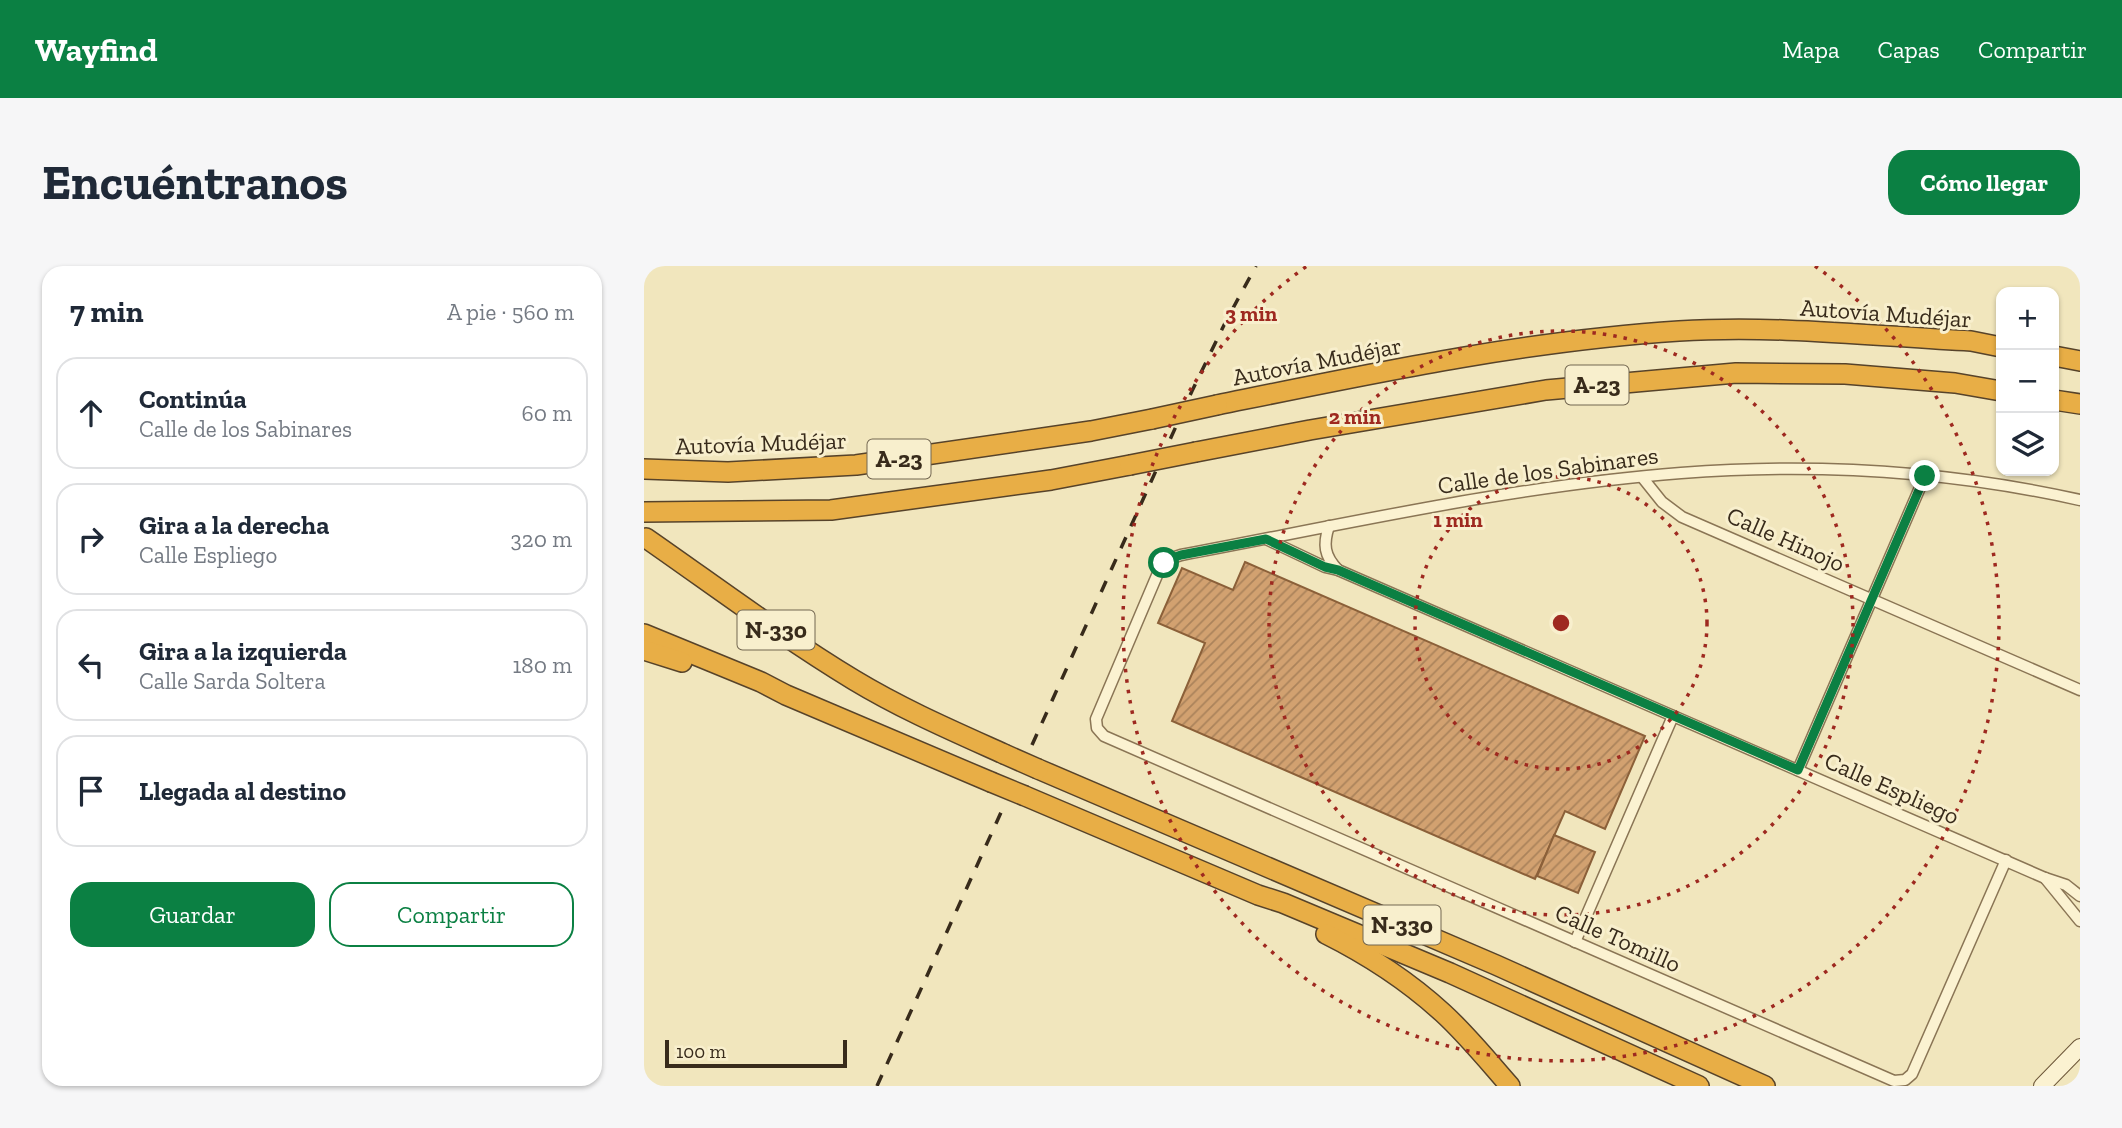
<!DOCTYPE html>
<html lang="es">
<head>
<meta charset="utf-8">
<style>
	:root { --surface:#fff; --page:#f6f6f7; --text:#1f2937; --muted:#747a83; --line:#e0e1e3; --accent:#0b8043 }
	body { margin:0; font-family:"Zilla Slab",serif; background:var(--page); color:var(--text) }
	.controls { position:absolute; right:21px; top:21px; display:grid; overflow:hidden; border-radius:14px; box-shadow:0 2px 5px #0004 }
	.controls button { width:63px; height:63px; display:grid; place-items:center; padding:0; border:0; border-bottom:2px solid var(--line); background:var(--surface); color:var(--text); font:35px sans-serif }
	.scale { position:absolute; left:21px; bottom:18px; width:182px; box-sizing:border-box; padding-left:7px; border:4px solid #382b1b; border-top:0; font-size:19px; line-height:24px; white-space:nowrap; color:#382b1b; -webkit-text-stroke:5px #f8efcd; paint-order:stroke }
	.stop { position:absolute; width:21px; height:21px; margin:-16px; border:5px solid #0b8043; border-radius:50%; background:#fff }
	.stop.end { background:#0b8043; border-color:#fff; box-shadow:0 2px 7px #0008 }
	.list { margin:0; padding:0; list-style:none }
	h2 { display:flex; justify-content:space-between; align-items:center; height:91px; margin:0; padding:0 28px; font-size:30px }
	h2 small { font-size:23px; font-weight:400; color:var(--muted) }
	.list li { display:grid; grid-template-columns:46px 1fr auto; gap:21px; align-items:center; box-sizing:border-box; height:112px; margin:0 14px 14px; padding:0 14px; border:2px solid var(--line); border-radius:21px }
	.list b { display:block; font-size:26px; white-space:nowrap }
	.list p { margin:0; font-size:23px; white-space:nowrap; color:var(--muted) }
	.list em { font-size:23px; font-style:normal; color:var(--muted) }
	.actions { display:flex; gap:14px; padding:21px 28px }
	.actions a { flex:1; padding:16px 0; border:2px solid var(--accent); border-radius:21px; text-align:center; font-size:24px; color:var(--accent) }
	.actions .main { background:var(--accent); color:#fff }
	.icon { flex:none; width:38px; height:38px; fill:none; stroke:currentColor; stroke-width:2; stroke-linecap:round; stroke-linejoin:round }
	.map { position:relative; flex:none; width:1436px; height:820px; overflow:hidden; border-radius:21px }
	header { display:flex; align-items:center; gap:42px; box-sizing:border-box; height:98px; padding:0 35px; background:var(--accent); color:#fff }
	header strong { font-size:33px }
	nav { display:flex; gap:38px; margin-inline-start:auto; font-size:24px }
	.intro { display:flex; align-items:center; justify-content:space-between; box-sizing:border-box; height:168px; padding:0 42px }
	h1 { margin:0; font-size:49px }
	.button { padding:18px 32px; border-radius:21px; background:var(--accent); color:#fff; font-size:24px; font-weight:700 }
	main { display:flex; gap:42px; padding:0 42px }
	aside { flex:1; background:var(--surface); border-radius:21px; box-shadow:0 2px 5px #0004 }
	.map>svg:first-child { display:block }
</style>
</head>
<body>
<header>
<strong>Wayfind</strong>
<nav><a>Mapa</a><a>Capas</a><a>Compartir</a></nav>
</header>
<div class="intro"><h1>Encuéntranos</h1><a class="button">Cómo llegar</a></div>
<main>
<aside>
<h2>7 min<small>A pie · 560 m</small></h2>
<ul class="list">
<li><svg class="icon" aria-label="ahead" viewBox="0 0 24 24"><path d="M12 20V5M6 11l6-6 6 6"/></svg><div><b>Continúa</b><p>Calle de los Sabinares</p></div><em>60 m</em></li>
<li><svg class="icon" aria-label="right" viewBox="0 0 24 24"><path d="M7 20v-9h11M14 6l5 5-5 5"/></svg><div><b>Gira a la derecha</b><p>Calle Espliego</p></div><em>320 m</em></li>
<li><svg class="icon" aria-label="left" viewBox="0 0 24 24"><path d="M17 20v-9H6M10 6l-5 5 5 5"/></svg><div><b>Gira a la izquierda</b><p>Calle Sarda Soltera</p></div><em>180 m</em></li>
<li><svg class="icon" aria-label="arrive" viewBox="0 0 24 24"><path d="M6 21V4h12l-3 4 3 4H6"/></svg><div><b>Llegada al destino</b></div></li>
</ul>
<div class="actions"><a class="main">Guardar</a><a>Compartir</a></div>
</aside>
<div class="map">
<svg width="1436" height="820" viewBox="0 0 1436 820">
	<defs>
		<pattern id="building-hatch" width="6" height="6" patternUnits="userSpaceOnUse" patternTransform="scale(1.75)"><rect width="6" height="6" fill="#d2a170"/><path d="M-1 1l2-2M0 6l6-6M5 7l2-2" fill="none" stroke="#ab835b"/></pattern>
	</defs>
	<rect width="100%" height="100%" fill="#f1e6bd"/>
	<g fill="url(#building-hatch)" stroke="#8b6039" stroke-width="2">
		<path d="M 601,296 L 1001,470 L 961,563 L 921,545 L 891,613 L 528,455 L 561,377 L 514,357 L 538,302 L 589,324 Z"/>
		<path d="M 910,569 L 951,586 L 934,627 L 893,610 Z"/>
	</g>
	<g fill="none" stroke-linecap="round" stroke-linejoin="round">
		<defs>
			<g id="street">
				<path d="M 998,211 L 1018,236 L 1038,251 L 1436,424"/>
				<path d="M 685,260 C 679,278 680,290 694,304"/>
				<path d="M 622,273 L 681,301 L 694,304 L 1401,612 L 1422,619 L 1436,630"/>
				<path d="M 1154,504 L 1281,210"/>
				<path d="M 1362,594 L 1268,808 L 1261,814 L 1250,815 L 460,470 L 453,462 L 452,453 L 514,307 L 525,293 L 537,289 C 702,258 868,220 1037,207 C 1170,197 1306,205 1436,234"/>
				<path d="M 1401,612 L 1436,655"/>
				<path d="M 931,676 L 1029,450"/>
			</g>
			<path id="secondary" d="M 1398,820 L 1436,781"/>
			<g id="highway">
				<path d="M 1410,90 L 1436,95"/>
				<path d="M 1410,134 L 1436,138"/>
				<path d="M 573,139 C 725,108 879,75 1035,65 C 1132,59 1230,70 1327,75 L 1357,81"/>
				<path d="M 552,186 L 666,164 L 902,124 L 1092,107 L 1201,108 L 1311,117 L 1357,125"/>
				<path d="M 0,203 L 84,206 L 212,199 L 447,165 L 508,153"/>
				<path d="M 0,246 L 187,244 L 407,214 L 486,199"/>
				<path d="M 2,272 C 71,320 139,371 210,414 C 258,443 309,465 360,488"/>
				<path d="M 0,368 L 117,416 L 142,429 L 347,516"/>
				<path d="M 0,384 L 38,396"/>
				<path d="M 394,503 L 852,699 L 1121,820"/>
				<path d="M 381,530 L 614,629 L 639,637 L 806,707 L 1055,820"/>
				<path d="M 682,668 C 724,689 764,715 799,747 C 823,769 844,795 866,820"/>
			</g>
		</defs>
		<use href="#street" stroke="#8a7555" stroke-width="13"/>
		<use href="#secondary" stroke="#6c5638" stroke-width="18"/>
		<use href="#highway" stroke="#57432a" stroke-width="22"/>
		<use href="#street" stroke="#fbf2d1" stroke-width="10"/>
		<use href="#secondary" stroke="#fbf2d1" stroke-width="16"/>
		<use href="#highway" stroke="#e8ae46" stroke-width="19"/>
		<g stroke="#382b1b" stroke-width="3.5" stroke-dasharray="12 12" stroke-linecap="butt">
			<path d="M 388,479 L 548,125 L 582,55 L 612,0"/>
			<path d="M 233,820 L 359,542"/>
		</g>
		<defs>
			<g id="highway-bridge">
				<path d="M 508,153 L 573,139"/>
				<path d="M 486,199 L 552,186"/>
				<path d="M 360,488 L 394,503"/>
				<path d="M 347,516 L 381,530"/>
			</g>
		</defs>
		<use href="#highway-bridge" stroke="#57432a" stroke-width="22" stroke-linecap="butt"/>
		<use href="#highway-bridge" stroke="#e8ae46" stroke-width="19"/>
	</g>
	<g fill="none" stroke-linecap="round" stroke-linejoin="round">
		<path stroke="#0b8043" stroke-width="9" d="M 520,297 L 525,293 L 537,289 L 622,273 L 681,301 L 694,304 L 1154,504 L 1281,210"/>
	</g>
	<g fill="none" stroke="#9e2920" stroke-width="3.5" stroke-dasharray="3.5 7">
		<circle cx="917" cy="357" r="146"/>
		<circle cx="917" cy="357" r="292"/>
		<path d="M1171 0A438 438 0 1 1 663 0"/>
	</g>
	<g text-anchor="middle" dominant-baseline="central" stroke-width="6" stroke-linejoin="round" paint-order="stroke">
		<g fill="#f8efcd" stroke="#726650" stroke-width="2">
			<rect x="921.5" y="99.5" width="63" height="39" rx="5"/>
			<rect x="223.5" y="173.5" width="63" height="39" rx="5"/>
			<rect x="93.5" y="344.5" width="77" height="39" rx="5"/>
			<rect x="719.5" y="639.5" width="77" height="39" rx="5"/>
		</g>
		<g font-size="23" font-weight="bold" fill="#382b1b">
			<text x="953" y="119">A-23</text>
			<text x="255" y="193">A-23</text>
			<text x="132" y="364">N-330</text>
			<text x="758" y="659">N-330</text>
		</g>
		<g font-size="24" fill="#382b1b" stroke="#f8efcd">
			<text transform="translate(1242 47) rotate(4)">Autovía Mudéjar</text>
			<text transform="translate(673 95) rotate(-11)">Autovía Mudéjar</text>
			<text transform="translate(117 177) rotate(-2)">Autovía Mudéjar</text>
			<text transform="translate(904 204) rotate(-8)">Calle de los Sabinares</text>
			<text transform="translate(1142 273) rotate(24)">Calle Hinojo</text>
			<text transform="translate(1248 522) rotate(24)">Calle Espliego</text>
			<text transform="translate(974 672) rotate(24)">Calle Tomillo</text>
		</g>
	</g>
	<circle cx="917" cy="357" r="10" fill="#9e2920" stroke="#f8efcd" stroke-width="3.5"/>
	<g font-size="21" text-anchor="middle" font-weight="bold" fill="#9e2920" stroke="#f8efcd" stroke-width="6" stroke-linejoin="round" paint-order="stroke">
		<text x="607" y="55">3 min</text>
		<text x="711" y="158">2 min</text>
		<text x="814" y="261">1 min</text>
	</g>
</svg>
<div class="controls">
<button>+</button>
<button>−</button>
<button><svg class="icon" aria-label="layers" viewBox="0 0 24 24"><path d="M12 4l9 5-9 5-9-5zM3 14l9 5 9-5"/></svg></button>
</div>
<div class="scale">100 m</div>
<div class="stop" style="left:520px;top:297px"></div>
<div class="stop end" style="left:1281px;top:210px"></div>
</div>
</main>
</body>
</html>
